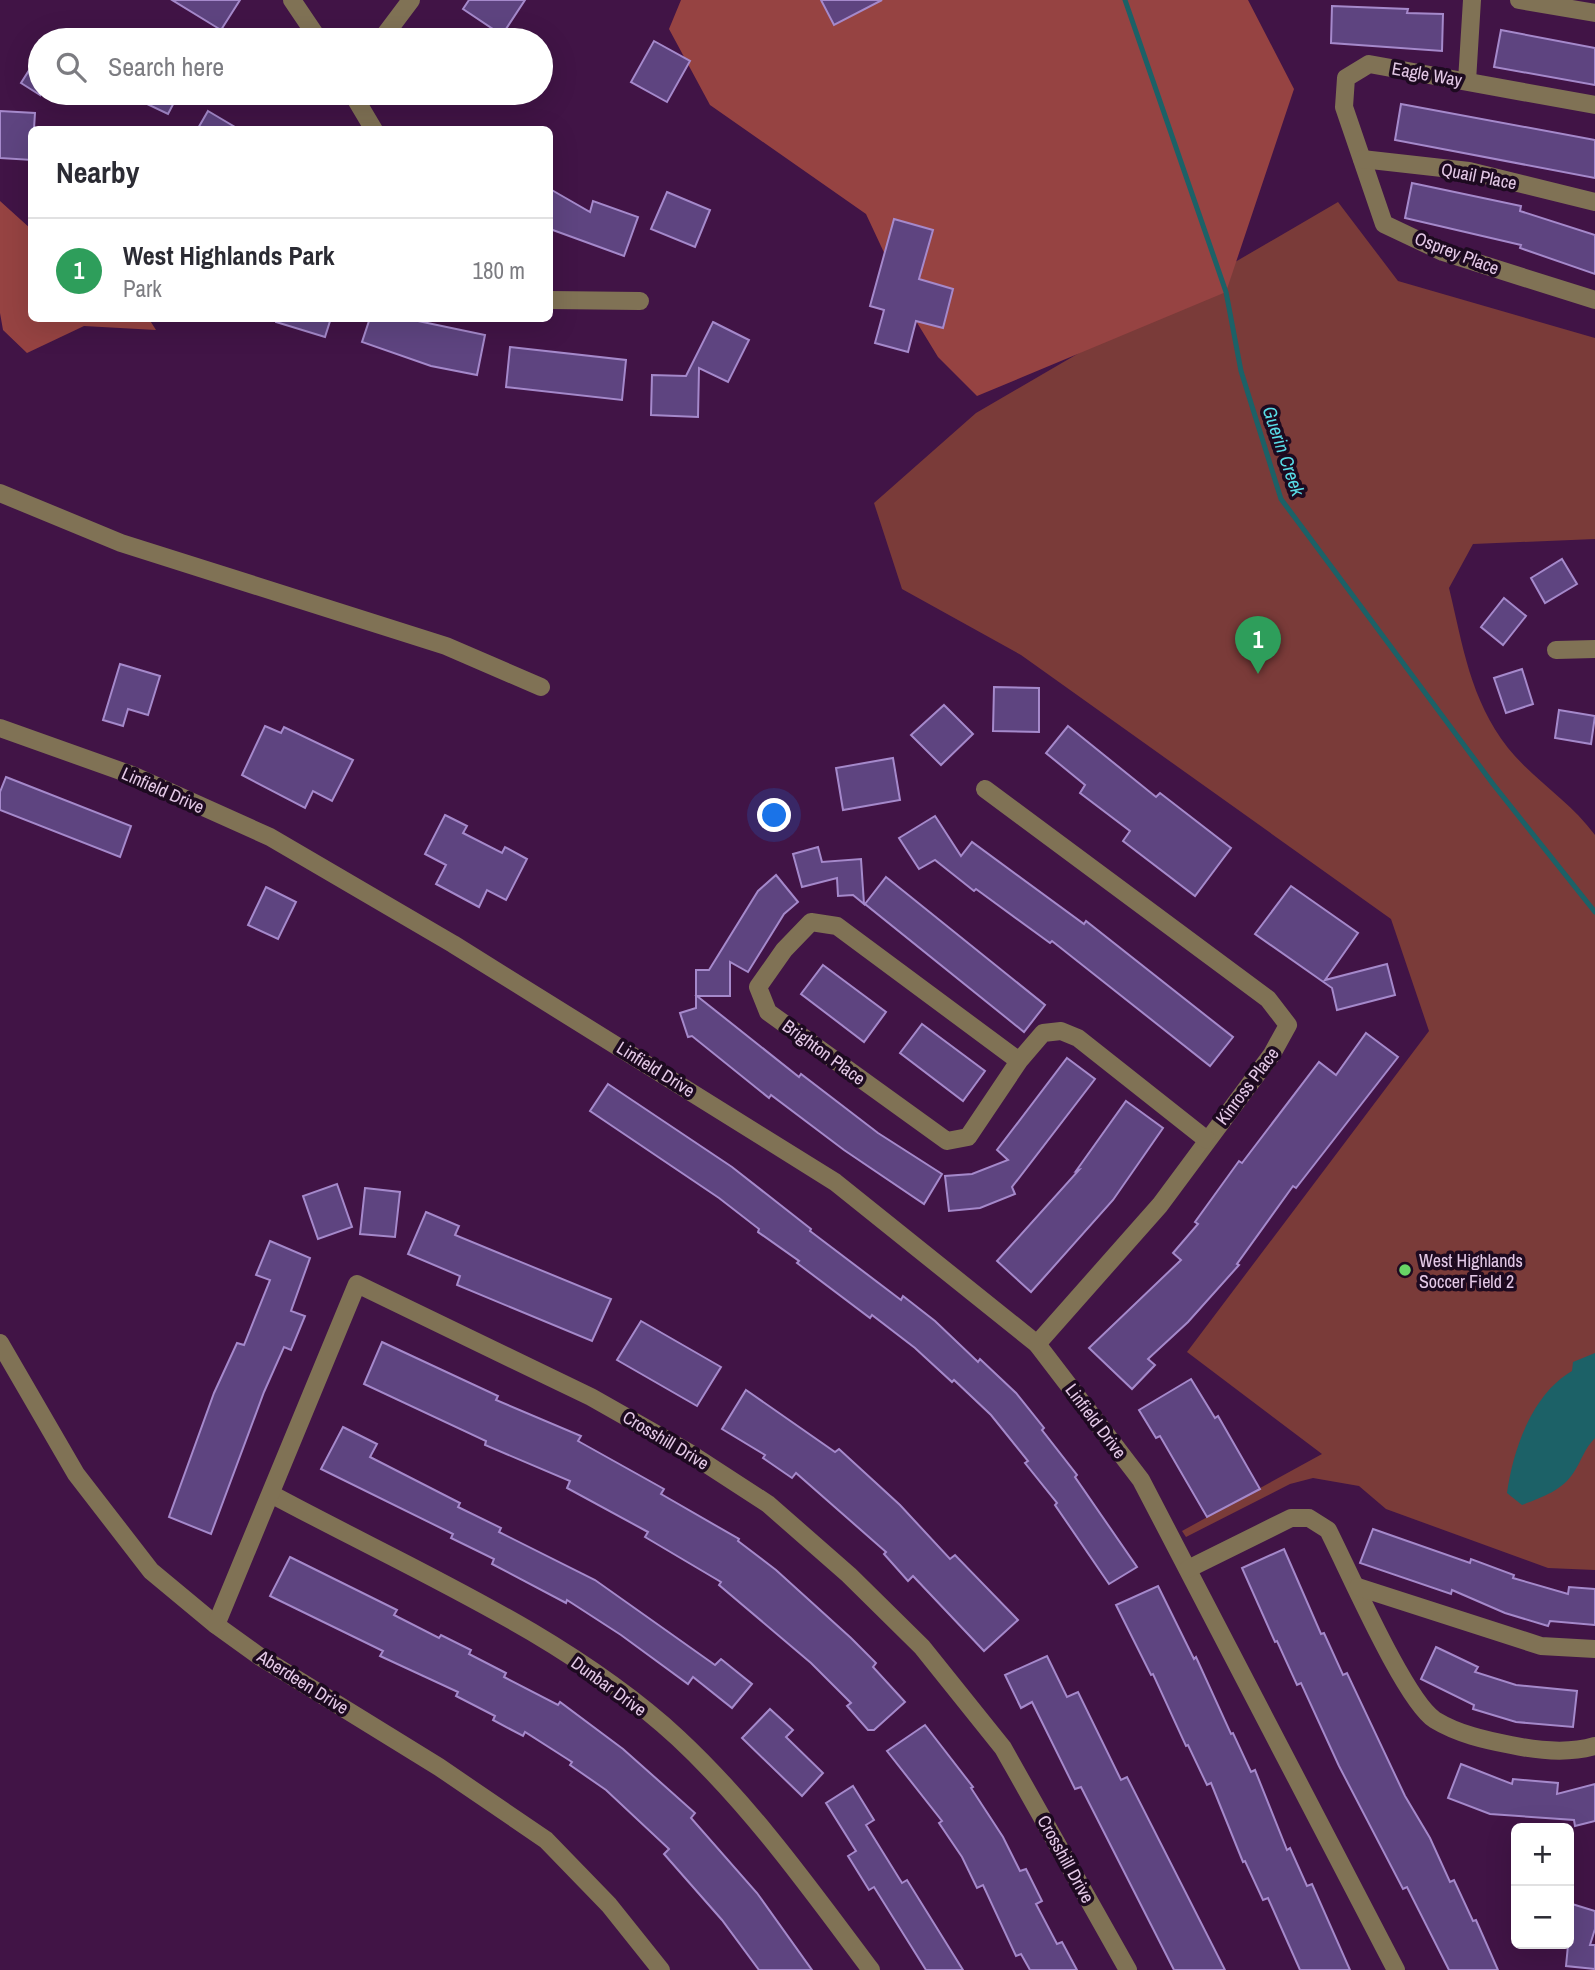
<!DOCTYPE html>
<html lang="en">
<head>
<meta charset="utf-8">
<style>
	:root { --surface:#fff; --page:#f7f7f7; --text:#2b2b33; --muted:#7c7c81; --line:#e1e1e2; --accent:#111827 }
	body { margin:0; font-family:"Archivo Narrow",sans-serif; background:var(--page); color:var(--text) }
	.controls { position:absolute; right:21px; bottom:21px; display:grid; overflow:hidden; border-radius:10px; box-shadow:0 7px 28px #0002 }
	.controls button { width:63px; height:63px; display:grid; place-items:center; padding:0; border:0; border-bottom:2px solid var(--line); background:var(--surface); color:var(--text); font:35px sans-serif }
	.you { position:absolute; left:775px; top:816px; width:24px; height:24px; margin:-18px; border:5px solid #fff; border-radius:50%; background:#1a73e8; box-shadow:0 0 0 10px #1a73e833 }
	.badge { display:grid; place-items:center; width:46px; height:46px; border-radius:50%; background:var(--accent); color:#fff; font-size:23px; font-weight:700 }
	.pin { position:absolute; translate:-50% -58px; filter:drop-shadow(0 2px 4px #0008) }
	.pin::after { content:''; position:absolute; top:37px; width:24px; height:21px; background:inherit; clip-path:polygon(0 0,100% 0,50% 100%) }
	.list { margin:0; padding:0; list-style:none }
	h2 { display:flex; justify-content:space-between; align-items:center; height:91px; margin:0; padding:0 28px; font-size:30px }
	h2 small { font-size:23px; font-weight:400; color:var(--muted) }
	.list li { display:grid; grid-template-columns:46px 1fr auto; gap:21px; align-items:center; box-sizing:border-box; height:105px; padding:0 28px; border-top:2px solid var(--line) }
	.list b { display:block; font-size:26px; white-space:nowrap }
	.list p { margin:0; font-size:23px; white-space:nowrap; color:var(--muted) }
	.list em { font-size:23px; font-style:normal; color:var(--muted) }
	.icon { flex:none; width:38px; height:38px; fill:none; stroke:currentColor; stroke-width:2; stroke-linecap:round; stroke-linejoin:round }
	.map { position:relative; flex:none; width:1595px; height:1970px; overflow:hidden }
	.search { position:absolute; background:var(--surface); box-shadow:0 7px 28px #0002; left:28px; top:28px; width:525px; height:77px; display:flex; align-items:center; gap:18px; box-sizing:border-box; padding:0 24px; border-radius:38px; color:var(--muted); font-size:26px }
	.panel { position:absolute; background:var(--surface); box-shadow:0 7px 28px #0002; left:28px; top:126px; width:525px; height:196px; border-radius:10px }
	.map>svg:first-child { display:block }
</style>
</head>
<body>
<div class="map">
<svg width="1595" height="1970" viewBox="0 0 1595 1970">
	<rect width="100%" height="100%" fill="#411446"/>
	<path fill="#7a3b39" d="M 1338,202 L 1398,281 L 1595,338 L 1595,539 L 1473,544 L 1449,588 C 1463,646 1470,699 1508,748 C 1534,780 1570,801 1595,835 L 1595,1570 L 1548,1568 L 1386,1509 L 1359,1486 L 1313,1478 L 1290,1484 L 1186,1537 L 1182,1531 L 1322,1454 L 1187,1352 L 1429,1031 L 1391,919 L 1021,655 L 902,589 L 874,503 L 976,413 Z"/>
	<g fill="#964342">
		<path d="M 681,0 L 1248,0 L 1294,89 L 1226,292 L 977,396 L 938,357 L 916,321 L 866,214 L 710,105 L 669,29 Z"/>
		<path d="M 0,201 L 31,229 L 32,318 L 149,319 L 156,330 L 84,326 L 27,353 L 3,330 L 0,313 Z"/>
	</g>
	<path fill="#1c6167" d="M 1595,1353 L 1595,1438 C 1584,1449 1582,1460 1574,1472 C 1562,1491 1542,1497 1522,1505 L 1507,1493 C 1513,1450 1532,1394 1572,1371 L 1573,1362 Z"/>
	<g fill="none" stroke-linecap="round" stroke-linejoin="round">
		<path stroke="#1c6167" stroke-width="5" d="M 1125,0 L 1226,292 L 1241,371 L 1281,499 L 1493,784 L 1595,912"/>
	</g>
	<g fill="#5e4480" stroke="#a589cb" stroke-width="2">
		<path d="M 172,0 L 240,0 L 221,30 Z"/>
		<path d="M 469,0 L 525,0 L 502,35 L 463,9 Z"/>
		<path d="M 821,0 L 882,0 L 834,25 Z"/>
		<path d="M 1332,6 L 1408,9 L 1407,13 L 1443,14 L 1442,51 L 1331,43 Z"/>
		<path d="M 1501,30 L 1595,48 L 1595,85 L 1494,67 Z"/>
		<path d="M 654,41 L 690,61 L 667,102 L 631,82 Z"/>
		<path d="M 40,53 L 40,95 L 21,83 Z"/>
		<path d="M 124,93 L 179,93 L 168,114 Z"/>
		<path d="M 1401,104 L 1595,140 L 1595,178 L 1395,140 Z"/>
		<path d="M 0,111 L 35,113 L 32,160 L 0,158 Z"/>
		<path d="M 208,111 L 240,130 L 197,130 Z"/>
		<path d="M 1412,183 L 1521,206 L 1520,211 L 1595,235 L 1595,274 L 1520,248 L 1521,245 L 1405,218 Z"/>
		<path d="M 550,189 L 590,212 L 593,201 L 638,217 L 624,256 L 550,229 Z"/>
		<path d="M 667,192 L 710,210 L 695,247 L 651,229 Z"/>
		<path d="M 894,219 L 933,230 L 919,279 L 953,289 L 943,328 L 916,321 L 908,352 L 875,343 L 884,310 L 870,306 Z"/>
		<path d="M 276,318 L 331,318 L 325,337 L 276,322 Z"/>
		<path d="M 370,318 L 419,318 L 418,321 L 485,335 L 477,375 L 431,366 L 362,342 Z"/>
		<path d="M 713,322 L 749,340 L 728,382 L 699,368 L 698,417 L 651,415 L 652,375 L 686,376 Z"/>
		<path d="M 510,347 L 626,360 L 622,400 L 506,387 Z"/>
		<path d="M 1562,559 L 1577,584 L 1545,603 L 1531,578 Z"/>
		<path d="M 1504,598 L 1526,616 L 1503,645 L 1481,627 Z"/>
		<path d="M 120,664 L 160,676 L 148,715 L 128,709 L 123,726 L 103,720 Z"/>
		<path d="M 1522,669 L 1533,704 L 1506,713 L 1494,678 Z"/>
		<path d="M 994,687 L 1039,688 L 1039,732 L 993,731 Z"/>
		<path d="M 944,705 L 973,734 L 941,765 L 911,735 Z"/>
		<path d="M 1559,710 L 1595,716 L 1591,744 L 1555,738 Z"/>
		<path d="M 265,726 L 281,733 L 284,727 L 353,760 L 332,801 L 313,791 L 305,808 L 242,775 Z"/>
		<path d="M 1068,726 L 1156,797 L 1160,793 L 1231,848 L 1195,896 L 1123,841 L 1130,831 L 1080,793 L 1085,785 L 1046,753 Z"/>
		<path d="M 893,758 L 900,800 L 843,810 L 836,768 Z"/>
		<path d="M 6,777 L 131,826 L 120,857 L 0,810 L 0,792 Z"/>
		<path d="M 445,815 L 467,826 L 463,833 L 502,853 L 505,847 L 527,859 L 506,900 L 487,890 L 479,907 L 436,884 L 446,865 L 425,854 Z"/>
		<path d="M 935,816 L 961,856 L 972,842 L 1084,924 L 1086,921 L 1233,1037 L 1210,1066 L 1052,941 L 1050,943 L 976,889 L 974,891 L 935,860 L 919,869 L 899,838 Z"/>
		<path d="M 818,847 L 822,862 L 861,859 L 864,904 L 853,895 L 838,896 L 837,878 L 802,887 L 793,854 Z"/>
		<path d="M 776,875 L 798,902 L 784,914 L 748,972 L 730,962 L 730,996 L 697,996 L 799,1077 L 801,1074 L 878,1133 L 942,1174 L 924,1204 L 844,1150 L 771,1095 L 769,1098 L 692,1036 L 688,1037 L 680,1013 L 696,1008 L 696,970 L 709,970 L 758,891 Z"/>
		<path d="M 886,877 L 1045,1005 L 1024,1032 L 865,904 Z"/>
		<path d="M 1291,886 L 1358,933 L 1325,980 L 1387,964 L 1395,995 L 1337,1010 L 1332,988 L 1255,934 Z"/>
		<path d="M 266,887 L 296,902 L 278,939 L 248,925 Z"/>
		<path d="M 823,965 L 886,1012 L 864,1042 L 801,994 Z"/>
		<path d="M 922,1024 L 985,1071 L 963,1101 L 900,1053 Z"/>
		<path d="M 1366,1033 L 1398,1057 L 1296,1188 L 1293,1186 L 1237,1264 L 1239,1265 L 1188,1322 L 1148,1359 L 1155,1365 L 1132,1389 L 1089,1348 L 1181,1260 L 1173,1253 L 1198,1224 L 1195,1222 L 1239,1161 L 1242,1163 L 1319,1062 L 1336,1075 Z"/>
		<path d="M 1067,1058 L 1095,1079 L 1012,1187 L 1015,1194 L 980,1208 L 949,1211 L 945,1176 L 972,1174 L 1008,1160 L 997,1150 Z"/>
		<path d="M 608,1084 L 732,1167 L 811,1229 L 810,1231 L 901,1300 L 903,1296 L 935,1321 L 978,1362 L 980,1359 L 1016,1393 L 1044,1428 L 1042,1430 L 1077,1475 L 1075,1477 L 1137,1567 L 1109,1584 L 1055,1505 L 1057,1503 L 1025,1463 L 1028,1461 L 991,1415 L 954,1380 L 952,1382 L 915,1348 L 872,1315 L 870,1318 L 797,1263 L 799,1261 L 758,1232 L 759,1229 L 719,1198 L 590,1111 Z"/>
		<path d="M 1126,1101 L 1163,1128 L 1113,1200 L 1031,1292 L 997,1261 L 1079,1170 L 1076,1171 Z"/>
		<path d="M 337,1184 L 352,1227 L 318,1239 L 303,1196 Z"/>
		<path d="M 365,1188 L 400,1192 L 395,1237 L 360,1234 Z"/>
		<path d="M 426,1212 L 459,1226 L 455,1235 L 611,1299 L 592,1341 L 457,1285 L 460,1276 L 408,1254 Z"/>
		<path d="M 270,1241 L 310,1258 L 291,1311 L 305,1316 L 291,1350 L 284,1347 L 264,1392 L 211,1534 L 169,1517 L 214,1393 L 237,1343 L 244,1345 L 270,1280 L 256,1275 Z"/>
		<path d="M 641,1321 L 721,1367 L 697,1406 L 617,1360 Z"/>
		<path d="M 382,1342 L 498,1396 L 496,1400 L 581,1436 L 578,1441 L 664,1489 L 661,1494 L 739,1539 L 738,1541 L 776,1570 L 851,1638 L 876,1663 L 873,1667 L 905,1702 L 874,1730 L 868,1730 L 847,1706 L 851,1703 L 811,1663 L 719,1585 L 721,1582 L 645,1537 L 648,1532 L 567,1488 L 570,1481 L 485,1445 L 486,1441 L 364,1384 Z"/>
		<path d="M 1191,1379 L 1215,1418 L 1218,1416 L 1260,1489 L 1207,1517 L 1160,1436 L 1156,1438 L 1139,1410 Z"/>
		<path d="M 746,1390 L 835,1452 L 839,1449 L 900,1505 L 950,1559 L 955,1555 L 1018,1620 L 984,1651 L 913,1576 L 908,1581 L 884,1554 L 886,1552 L 796,1473 L 792,1478 L 763,1458 L 765,1455 L 722,1429 Z"/>
		<path d="M 343,1427 L 377,1444 L 370,1457 L 460,1503 L 458,1507 L 501,1528 L 499,1532 L 595,1580 L 715,1665 L 721,1659 L 752,1684 L 732,1708 L 693,1677 L 688,1684 L 621,1635 L 567,1600 L 566,1603 L 492,1564 L 494,1559 L 451,1538 L 453,1534 L 321,1469 Z"/>
		<path d="M 1373,1529 L 1470,1563 L 1471,1559 L 1514,1575 L 1513,1578 L 1568,1594 L 1569,1587 L 1595,1589 L 1595,1625 L 1550,1621 L 1548,1626 L 1505,1613 L 1452,1590 L 1451,1594 L 1360,1563 Z"/>
		<path d="M 1284,1549 L 1321,1634 L 1324,1633 L 1343,1675 L 1347,1673 L 1405,1796 L 1430,1838 L 1450,1882 L 1454,1880 L 1473,1921 L 1476,1920 L 1498,1970 L 1449,1970 L 1407,1887 L 1403,1889 L 1339,1766 L 1301,1683 L 1297,1685 L 1277,1641 L 1275,1642 L 1242,1568 Z"/>
		<path d="M 290,1557 L 397,1610 L 394,1615 L 439,1638 L 441,1635 L 471,1650 L 469,1654 L 506,1673 L 504,1677 L 558,1705 L 560,1702 L 623,1749 L 695,1813 L 691,1818 L 757,1893 L 812,1970 L 759,1970 L 722,1920 L 664,1854 L 669,1849 L 606,1790 L 570,1765 L 572,1762 L 525,1732 L 523,1736 L 493,1720 L 495,1716 L 456,1696 L 458,1692 L 380,1656 L 383,1651 L 270,1596 Z"/>
		<path d="M 1158,1586 L 1194,1659 L 1196,1657 L 1231,1734 L 1233,1733 L 1251,1772 L 1255,1770 L 1287,1850 L 1290,1848 L 1307,1886 L 1312,1884 L 1350,1970 L 1300,1970 L 1268,1898 L 1263,1900 L 1245,1861 L 1243,1862 L 1211,1783 L 1207,1785 L 1188,1745 L 1186,1746 L 1153,1674 L 1151,1675 L 1116,1605 Z"/>
		<path d="M 1436,1647 L 1478,1667 L 1475,1672 L 1516,1685 L 1577,1691 L 1573,1727 L 1516,1722 L 1473,1709 L 1474,1705 L 1421,1679 Z"/>
		<path d="M 1047,1656 L 1067,1697 L 1078,1692 L 1121,1780 L 1127,1777 L 1225,1970 L 1174,1970 L 1081,1787 L 1075,1789 L 1032,1702 L 1021,1708 L 1005,1675 Z"/>
		<path d="M 770,1709 L 793,1730 L 786,1737 L 823,1773 L 802,1796 L 742,1738 Z"/>
		<path d="M 925,1725 L 973,1787 L 971,1788 L 1003,1837 L 1020,1871 L 1026,1869 L 1042,1901 L 1036,1904 L 1057,1944 L 1062,1942 L 1077,1970 L 1030,1970 L 1021,1954 L 1016,1956 L 983,1885 L 977,1888 L 962,1857 L 939,1823 L 942,1821 L 887,1751 Z"/>
		<path d="M 1461,1764 L 1512,1784 L 1513,1779 L 1558,1783 L 1557,1794 L 1595,1784 L 1595,1821 L 1575,1826 L 1574,1820 L 1490,1814 L 1448,1798 Z"/>
		<path d="M 853,1786 L 874,1820 L 866,1825 L 902,1883 L 907,1880 L 963,1970 L 926,1970 L 874,1887 L 869,1890 L 848,1856 L 856,1851 L 826,1803 Z"/>
		<path d="M 1572,1904 L 1595,1911 L 1595,1929 L 1590,1945 L 1595,1945 L 1595,1969 L 1566,1966 Z"/>
	</g>
	<g fill="none" stroke-linecap="round" stroke-linejoin="round">
		<g stroke="#807255" stroke-width="18">
			<path d="M 292,0 L 319,40"/>
			<path d="M 1519,0 L 1595,13"/>
			<path d="M 381,40 L 411,0"/>
			<path d="M 1467,81 L 1472,0"/>
			<path d="M 352,93 L 374,130"/>
			<path d="M 1595,105 L 1369,64 L 1346,78 L 1344,107 L 1384,224 L 1443,252 L 1595,300"/>
			<path d="M 1362,159 L 1469,171 L 1595,202"/>
			<path d="M 550,300 L 640,301"/>
			<path d="M 0,493 L 121,543 L 446,646 L 541,687"/>
			<path d="M 1556,650 L 1595,649"/>
			<path d="M 0,728 L 132,775 L 270,837 L 453,944 L 835,1182 L 1037,1344 L 1141,1480 L 1396,1970"/>
			<path d="M 985,789 L 1268,999 L 1288,1025 L 1272,1054 L 1160,1205 L 1037,1344"/>
			<path d="M 1019,1061 L 968,1137 L 947,1141 L 768,1012 L 758,987 L 784,950 L 811,922 L 837,926 L 1019,1061 L 1043,1033 L 1061,1031 L 1078,1038 L 1207,1140"/>
			<path d="M 0,1343 L 76,1474 L 151,1571 L 216,1625 L 259,1656 L 439,1767 L 546,1840 L 609,1905 L 661,1970"/>
			<path d="M 271,1494 C 408,1568 564,1633 678,1738 C 752,1807 811,1890 871,1970"/>
			<path d="M 1188,1569 L 1291,1518 L 1309,1518 L 1328,1530 C 1348,1569 1405,1701 1435,1720 C 1458,1734 1485,1740 1511,1745 C 1539,1751 1568,1754 1595,1746"/>
			<path d="M 1358,1587 L 1541,1646 L 1595,1649"/>
			<path d="M 216,1625 L 357,1284 L 591,1397 L 688,1452 L 768,1504 L 849,1575 L 922,1647 L 1003,1748 L 1128,1970"/>
		</g>
	</g>
	<circle fill="#68d465" stroke="#1d0a20" stroke-width="2.5" cx="1405" cy="1270" r="7"/>
	<g text-anchor="middle" dominant-baseline="central" stroke-width="7" stroke-linejoin="round" paint-order="stroke">
		<g font-size="18" fill="#e4c9e7" stroke="#1d0a20">
			<text transform="translate(1427 74) rotate(10)">Eagle Way</text>
			<text transform="translate(1479 176) rotate(11)">Quail Place</text>
			<text transform="translate(1457 253) rotate(21)">Osprey Place</text>
			<text transform="translate(163 790) rotate(24)">Linfield Drive</text>
			<text transform="translate(824 1052) rotate(36)">Brighton Place</text>
			<text transform="translate(656 1069) rotate(32)">Linfield Drive</text>
			<text transform="translate(1247 1086) rotate(-53)">Kinross Place</text>
			<text transform="translate(1096 1421) rotate(53)">Linfield Drive</text>
			<text transform="translate(666 1440) rotate(31)">Crosshill Drive</text>
			<text transform="translate(303 1682) rotate(32)">Aberdeen Drive</text>
			<text transform="translate(609 1686) rotate(36)">Dunbar Drive</text>
			<text transform="translate(1066 1859) rotate(61)">Crosshill Drive</text>
		</g>
		<g font-size="18" fill="#e4c9e7" stroke="#1d0a20" text-anchor="start">
			<text x="1419" y="1260">West Highlands<tspan x="1419" dy="21">Soccer Field 2</tspan></text>
		</g>
		<g font-size="19" font-style="italic" fill="#58dbe6" stroke="#1d0a20">
			<text transform="translate(1284 451) rotate(71)">Guerin Creek</text>
		</g>
	</g>
</svg>
<div class="controls">
<button>+</button>
<button>−</button>
</div>
<div class="you"></div>
<div class="pin badge" style="left:1258px;top:674px;background:#2e9e5b">1</div>
<div class="search"><svg class="icon" aria-label="search" viewBox="0 0 24 24"><circle cx="10" cy="10" r="6"/><path d="M15 15l6 6"/></svg>Search here</div>
<section class="panel">
<h2>Nearby<small></small></h2>
<ul class="list">
<li><span class="badge" style="background:#2e9e5b">1</span><div><b>West Highlands Park</b><p>Park</p></div><em>180 m</em></li>
</ul>
</section>
</div>
</body>
</html>
